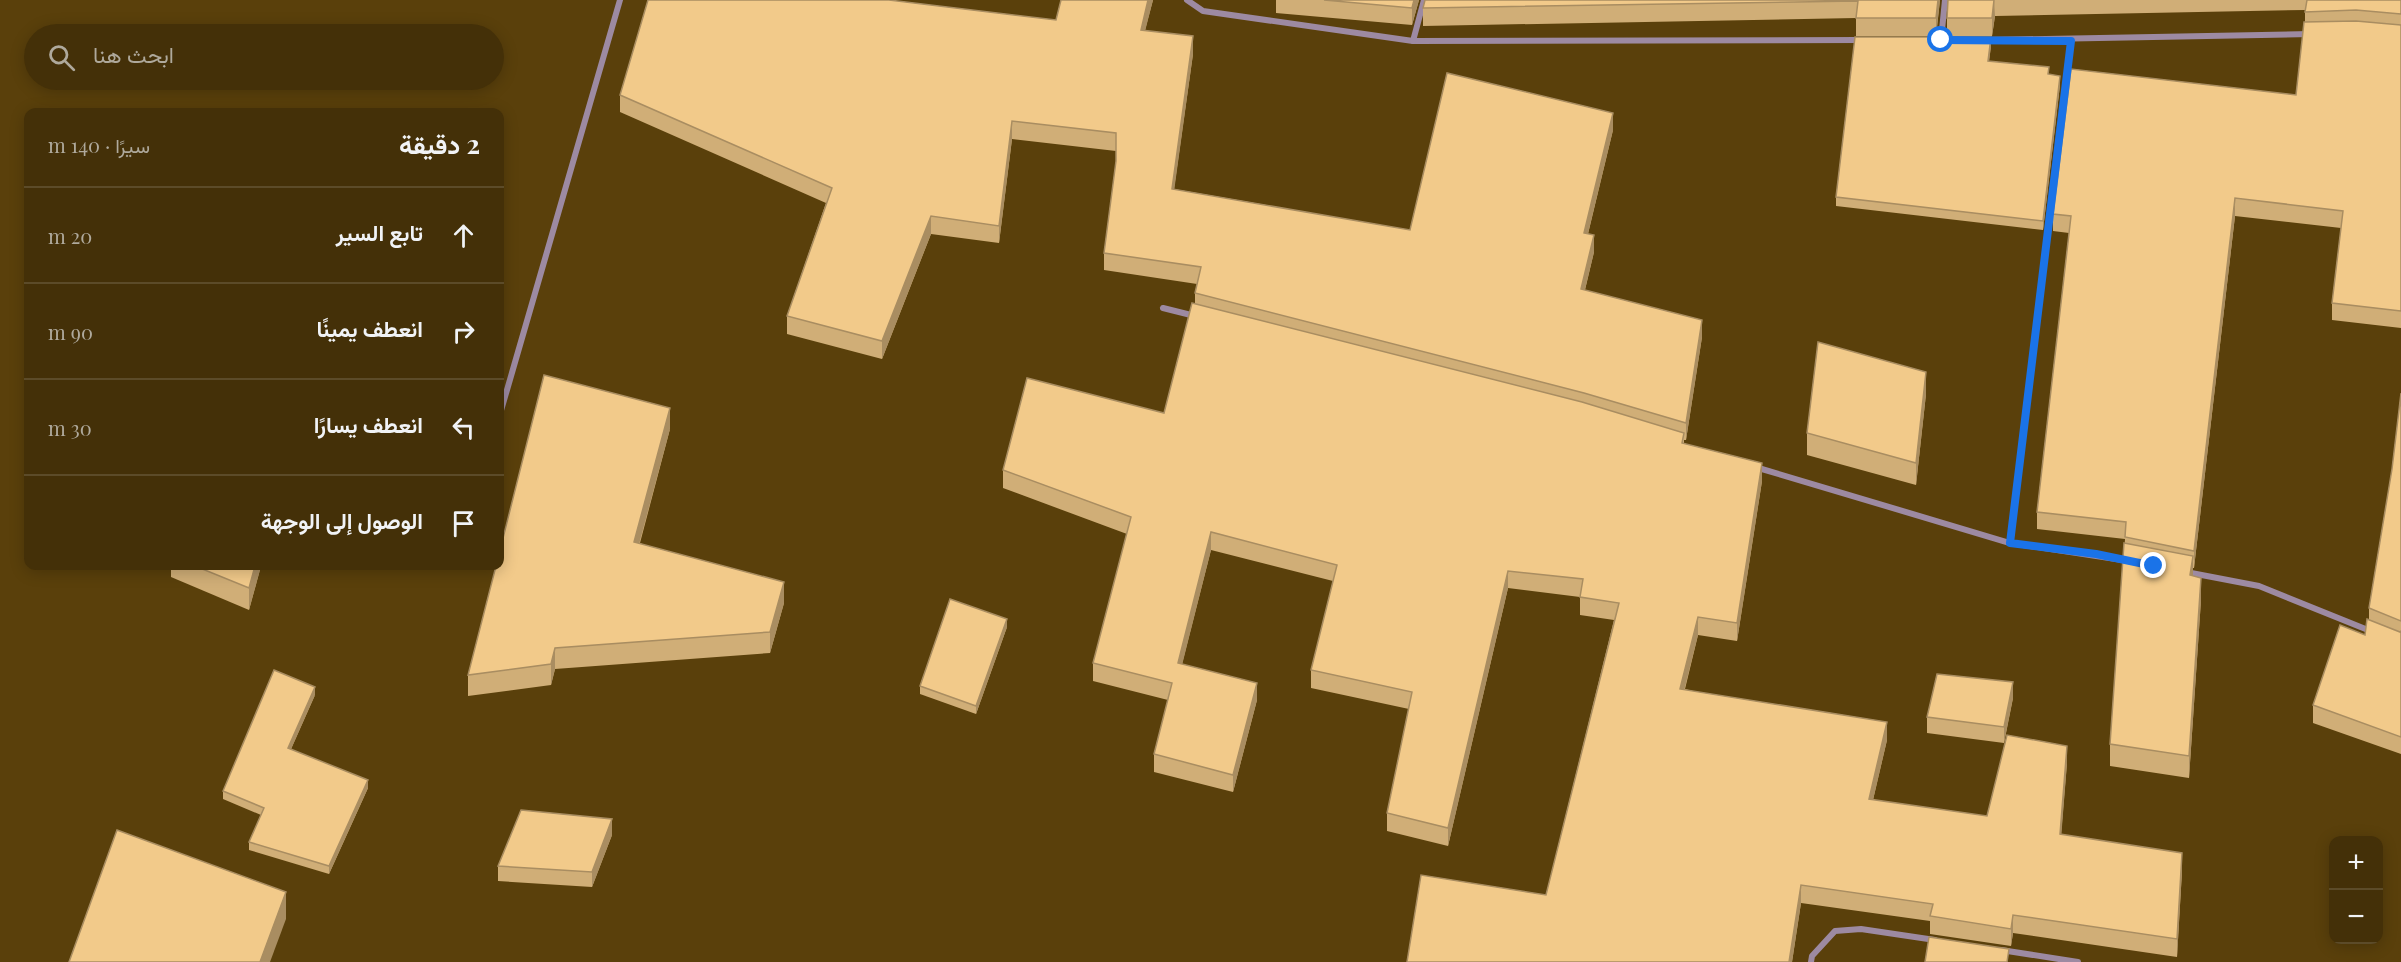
<!DOCTYPE html>
<html lang="ar">
<head>
<meta charset="utf-8">
<style>
	:root { --surface:#443008; --page:#4e3c16; --text:#f1f3f6; --muted:#afa99c; --line:#5c4b29 }
	body { margin:0; font-family:"Playfair Display",Vazirmatn,serif; background:var(--page); color:var(--text); direction:rtl }
	.controls { position:absolute; right:18px; bottom:18px; display:grid; overflow:hidden; border-radius:12px; box-shadow:0 3px 15px #0003 }
	.controls button { width:54px; height:54px; display:grid; place-items:center; padding:0; border:0; border-bottom:2px solid var(--line); background:var(--surface); color:var(--text); font:30px sans-serif }
	.stop { position:absolute; width:18px; height:18px; margin:-14px; border:4px solid #1a73e8; border-radius:50%; background:#fff }
	.stop.end { background:#1a73e8; border-color:#fff; box-shadow:0 2px 6px #0008 }
	.list { margin:0; padding:0; list-style:none }
	h2 { display:flex; justify-content:space-between; align-items:center; height:78px; margin:0; padding:0 24px; font-size:26px }
	h2 small { font-size:20px; font-weight:400; color:var(--muted) }
	.list li { display:grid; grid-template-columns:39px 1fr auto; gap:18px; align-items:center; box-sizing:border-box; height:96px; padding:0 24px; border-top:2px solid var(--line) }
	.list b { display:block; font-size:22px; white-space:nowrap }
	.list em { font-size:20px; font-style:normal; color:var(--muted) }
	.icon { flex:none; width:33px; height:33px; fill:none; stroke:currentColor; stroke-width:2; stroke-linecap:round; stroke-linejoin:round }
	.map { position:relative; flex:none; width:2401px; height:962px; overflow:hidden; direction:ltr }
	.search { position:absolute; background:var(--surface); box-shadow:0 3px 15px #0003; left:24px; top:24px; width:480px; height:66px; display:flex; align-items:center; gap:15px; box-sizing:border-box; padding:0 21px; border-radius:33px; color:var(--muted); font-size:22px }
	.panel { position:absolute; background:var(--surface); box-shadow:0 3px 15px #0003; left:24px; top:108px; width:480px; height:462px; border-radius:12px; direction:rtl }
	.map>svg:first-child { display:block }
</style>
</head>
<body>
<div class="map">
<svg width="2401" height="962" viewBox="0 0 2401 962">
	<rect width="100%" height="100%" fill="#5a400b"/>
	<g fill="none" stroke-linecap="round" stroke-linejoin="round">
		<g stroke="#9d8aa2" stroke-width="6">
			<path d="M 1187,0 L 1203,11 L 1413,41 L 1861,40"/>
			<path d="M 1941,40 L 1945,0"/>
			<path d="M 1985,40 L 2311,34"/>
			<path d="M 1413,41 L 1424,0"/>
			<path d="M 2071,41 L 2010,543 L 2129,561"/>
			<path d="M 1163,308 L 1195,316"/>
			<path d="M 500,414 L 620,0"/>
			<path d="M 1755,467 L 2010,543"/>
			<path d="M 2186,572 L 2259,586 L 2373,632"/>
			<path d="M 2001,950 L 2078,962"/>
			<path d="M 1811,962 L 1812,956 L 1835,931 L 1861,929 L 1935,940"/>
		</g>
	</g>
	<g fill="#d0ae77">
		<path d="M 1061,0 L 1153,0 L 1145,30 L 1193,54 L 1174,189 L 1410,230 L 1613,130 L 1588,234 L 1594,252 L 1585,290 L 1702,337 L 1686,440 L 1684,440 L 1684,443 L 1762,481 L 1737,641 L 1698,635 L 1685,689 L 1887,740 L 1873,800 L 1987,816 L 2067,763 L 2061,835 L 2182,871 L 2177,957 L 2013,933 L 2011,946 L 1930,934 L 1930,921 L 1801,903 L 1792,962 L 1407,962 L 1546,895 L 1614,620 L 1580,615 L 1580,597 L 1508,588 L 1448,846 L 1387,831 L 1387,813 L 1409,709 L 1311,688 L 1311,670 L 1333,581 L 1211,550 L 1182,664 L 1257,700 L 1233,792 L 1154,772 L 1154,754 L 1168,700 L 1093,681 L 1093,663 L 1127,534 L 1003,488 L 1003,470 L 1164,413 L 1195,304 L 1195,293 L 1197,284 L 1104,270 L 1104,253 L 1116,162 L 1116,151 L 1012,139 L 999,243 L 931,234 L 882,359 L 787,334 L 787,316 L 826,203 L 620,112 L 620,95 L 1056,20 Z"/>
		<path d="M 1276,0 L 1419,0 L 1412,25 L 1276,13 Z"/>
		<path d="M 1425,0 L 1940,0 L 1936,36 L 1856,36 L 1856,18 L 1423,26 L 1423,8 Z"/>
		<path d="M 1949,0 L 2401,0 L 2401,328 L 2332,320 L 2332,303 L 2341,228 L 2235,216 L 2194,568 L 2193,568 L 2193,576 L 2201,600 L 2189,778 L 2110,766 L 2110,744 L 2125,539 L 2037,529 L 2037,512 L 2069,233 L 2053,231 L 2053,214 L 2296,95 L 2305,22 L 2305,10 L 1995,16 L 1992,36 L 1947,36 L 1947,18 Z"/>
		<path d="M 1991,46 L 1989,61 L 2049,74 L 2060,85 L 2043,230 L 1836,206 L 1836,197 Z"/>
		<path d="M 2401,393 L 2401,754 L 2313,723 L 2313,705 L 2365,635 L 2369,619 L 2369,608 L 2392,469 Z"/>
		<path d="M 1926,394 L 1916,485 L 1807,455 L 1807,433 Z"/>
		<path d="M 670,429 L 640,543 L 784,603 L 770,653 L 555,669 L 551,685 L 468,696 L 468,675 Z"/>
		<path d="M 171,566 L 261,566 L 249,610 L 171,577 Z"/>
		<path d="M 1007,627 L 976,714 L 920,694 L 920,686 Z"/>
		<path d="M 315,695 L 291,749 L 368,788 L 329,874 L 249,850 L 249,842 L 261,815 L 223,799 L 223,791 Z"/>
		<path d="M 2013,698 L 2004,743 L 1927,733 L 1927,717 Z"/>
		<path d="M 612,835 L 592,887 L 498,881 L 498,866 Z"/>
	</g>
	<g fill="#a98d61">
		<path d="M 1148,0 L 1153,0 L 1141,47 L 1141,30 Z"/>
		<path d="M 1414,0 L 1419,0 L 1412,25 L 1412,8 Z"/>
		<path d="M 1938,0 L 1940,0 L 1936,36 L 1936,18 Z"/>
		<path d="M 1994,0 L 1995,16 L 1992,36 L 1992,18 Z"/>
		<path d="M 1193,36 L 1193,54 L 1172,206 L 1172,189 Z"/>
		<path d="M 1991,37 L 1991,46 L 1988,70 L 1988,61 Z"/>
		<path d="M 2060,76 L 2060,85 L 2043,230 L 2043,221 Z"/>
		<path d="M 1613,113 L 1613,130 L 1584,250 L 1584,233 Z"/>
		<path d="M 1012,121 L 1012,139 L 999,243 L 999,226 Z"/>
		<path d="M 2235,198 L 2235,216 L 2194,568 L 2194,551 Z"/>
		<path d="M 931,216 L 931,234 L 882,359 L 882,341 Z"/>
		<path d="M 1594,235 L 1594,252 L 1581,306 L 1581,289 Z"/>
		<path d="M 1702,320 L 1702,337 L 1686,440 L 1686,423 Z"/>
		<path d="M 1926,372 L 1926,394 L 1916,485 L 1916,463 Z"/>
		<path d="M 670,408 L 670,429 L 634,563 L 634,542 Z"/>
		<path d="M 1762,463 L 1762,481 L 1737,641 L 1737,623 Z"/>
		<path d="M 1211,532 L 1211,550 L 1178,681 L 1178,663 Z"/>
		<path d="M 2193,556 L 2193,578 L 2190,575 Z"/>
		<path d="M 255,566 L 261,566 L 249,610 L 249,588 Z"/>
		<path d="M 1508,571 L 1508,588 L 1448,846 L 1448,828 Z"/>
		<path d="M 2201,578 L 2201,600 L 2189,778 L 2189,756 Z"/>
		<path d="M 784,582 L 784,603 L 770,653 L 770,632 Z"/>
		<path d="M 1698,617 L 1698,635 L 1680,707 L 1680,689 Z"/>
		<path d="M 1007,619 L 1007,627 L 976,714 L 976,706 Z"/>
		<path d="M 555,648 L 555,669 L 551,685 L 551,664 Z"/>
		<path d="M 2013,682 L 2013,698 L 2004,743 L 2004,727 Z"/>
		<path d="M 1257,683 L 1257,700 L 1233,792 L 1233,775 Z"/>
		<path d="M 315,687 L 315,695 L 288,756 L 288,748 Z"/>
		<path d="M 1887,722 L 1887,740 L 1869,817 L 1869,799 Z"/>
		<path d="M 2067,746 L 2067,763 L 2060,852 L 2060,834 Z"/>
		<path d="M 368,780 L 368,788 L 329,874 L 329,866 Z"/>
		<path d="M 612,819 L 612,835 L 592,887 L 592,872 Z"/>
		<path d="M 2182,853 L 2182,871 L 2177,957 L 2177,939 Z"/>
		<path d="M 1801,885 L 1801,903 L 1792,962 L 1789,962 Z"/>
		<path d="M 286,892 L 286,919 L 270,962 L 260,962 Z"/>
		<path d="M 2013,915 L 2013,933 L 2011,946 L 2011,929 Z"/>
	</g>
	<g fill="#f2ca8a" stroke="#a98d61" stroke-width="1.5">
		<path d="M 648,0 L 889,0 L 1056,20 L 1061,0 L 1148,0 L 1141,30 L 1193,36 L 1172,189 L 1410,230 L 1447,73 L 1613,113 L 1584,233 L 1594,235 L 1581,289 L 1702,320 L 1686,423 L 1584,393 L 1195,293 L 1201,267 L 1104,253 L 1116,161 L 1116,133 L 1012,121 L 999,226 L 931,216 L 882,341 L 787,316 L 832,188 L 620,95 Z"/>
		<path d="M 1324,0 L 1414,0 L 1412,8 Z"/>
		<path d="M 1425,0 L 1938,0 L 1936,18 L 1856,18 L 1858,1 L 1423,8 Z"/>
		<path d="M 1948,0 L 1994,0 L 1992,18 L 1947,18 Z"/>
		<path d="M 2307,0 L 2401,0 L 2401,14 L 2356,10 L 2305,12 Z"/>
		<path d="M 2356,21 L 2401,25 L 2401,311 L 2332,303 L 2343,211 L 2235,198 L 2194,551 L 2125,537 L 2126,522 L 2037,512 L 2071,216 L 2053,214 L 2071,69 L 2296,95 L 2304,22 Z"/>
		<path d="M 1855,37 L 1991,37 L 1988,61 L 2049,67 L 2048,74 L 2060,76 L 2043,221 L 1836,197 Z"/>
		<path d="M 1192,303 L 1582,402 L 1684,433 L 1682,443 L 1762,463 L 1737,623 L 1698,617 L 1680,689 L 1887,722 L 1869,799 L 1987,816 L 2007,735 L 2067,746 L 2060,834 L 2182,853 L 2177,939 L 2013,915 L 2011,929 L 1930,916 L 1933,904 L 1801,885 L 1789,962 L 1407,962 L 1421,875 L 1546,895 L 1619,603 L 1580,597 L 1583,579 L 1508,571 L 1448,828 L 1387,813 L 1412,692 L 1311,670 L 1337,565 L 1211,532 L 1178,663 L 1257,683 L 1233,775 L 1154,754 L 1172,683 L 1093,663 L 1131,517 L 1003,470 L 1027,378 L 1164,413 Z"/>
		<path d="M 1818,342 L 1926,372 L 1916,463 L 1807,433 Z"/>
		<path d="M 544,375 L 670,408 L 634,542 L 784,582 L 770,632 L 555,648 L 551,664 L 468,675 L 496,566 L 500,566 L 500,550 Z"/>
		<path d="M 2401,393 L 2401,621 L 2369,608 L 2392,469 Z"/>
		<path d="M 2124,543 L 2193,556 L 2190,575 L 2201,578 L 2189,756 L 2110,744 Z"/>
		<path d="M 195,566 L 255,566 L 249,588 Z"/>
		<path d="M 950,599 L 1007,619 L 976,706 L 920,686 Z"/>
		<path d="M 2367,619 L 2400,632 L 2401,631 L 2401,737 L 2313,705 L 2340,625 L 2365,635 Z"/>
		<path d="M 274,670 L 315,687 L 288,748 L 368,780 L 329,866 L 249,842 L 264,808 L 223,791 Z"/>
		<path d="M 1937,674 L 2013,682 L 2004,727 L 1927,717 Z"/>
		<path d="M 521,810 L 612,819 L 592,872 L 498,866 Z"/>
		<path d="M 117,830 L 286,892 L 260,962 L 69,962 Z"/>
		<path d="M 1929,937 L 2009,949 L 2007,962 L 1925,962 Z"/>
	</g>
	<g fill="none" stroke-linecap="round" stroke-linejoin="round">
		<path stroke="#1a73e8" stroke-width="8" d="M 1941,40 L 2071,41 L 2010,543 L 2096,554 L 2154,566"/>
	</g>
</svg>
<div class="controls">
<button>+</button>
<button>−</button>
</div>
<div class="stop" style="left:1941px;top:40px"></div>
<div class="stop end" style="left:2154px;top:566px"></div>
<div class="search"><svg class="icon" aria-label="search" viewBox="0 0 24 24"><circle cx="10" cy="10" r="6"/><path d="M15 15l6 6"/></svg>ابحث هنا</div>
<section class="panel">
<h2>2 دقيقة<small>سيرًا · 140 m</small></h2>
<ul class="list">
<li><svg class="icon" aria-label="ahead" viewBox="0 0 24 24"><path d="M12 20V5M6 11l6-6 6 6"/></svg><div><b>تابع السير</b></div><em>20 m</em></li>
<li><svg class="icon" aria-label="right" viewBox="0 0 24 24"><path d="M7 20v-9h11M14 6l5 5-5 5"/></svg><div><b>انعطف يمينًا</b></div><em>90 m</em></li>
<li><svg class="icon" aria-label="left" viewBox="0 0 24 24"><path d="M17 20v-9H6M10 6l-5 5 5 5"/></svg><div><b>انعطف يسارًا</b></div><em>30 m</em></li>
<li><svg class="icon" aria-label="arrive" viewBox="0 0 24 24"><path d="M6 21V4h12l-3 4 3 4H6"/></svg><div><b>الوصول إلى الوجهة</b></div></li>
</ul>
</section>
</div>
</body>
</html>
